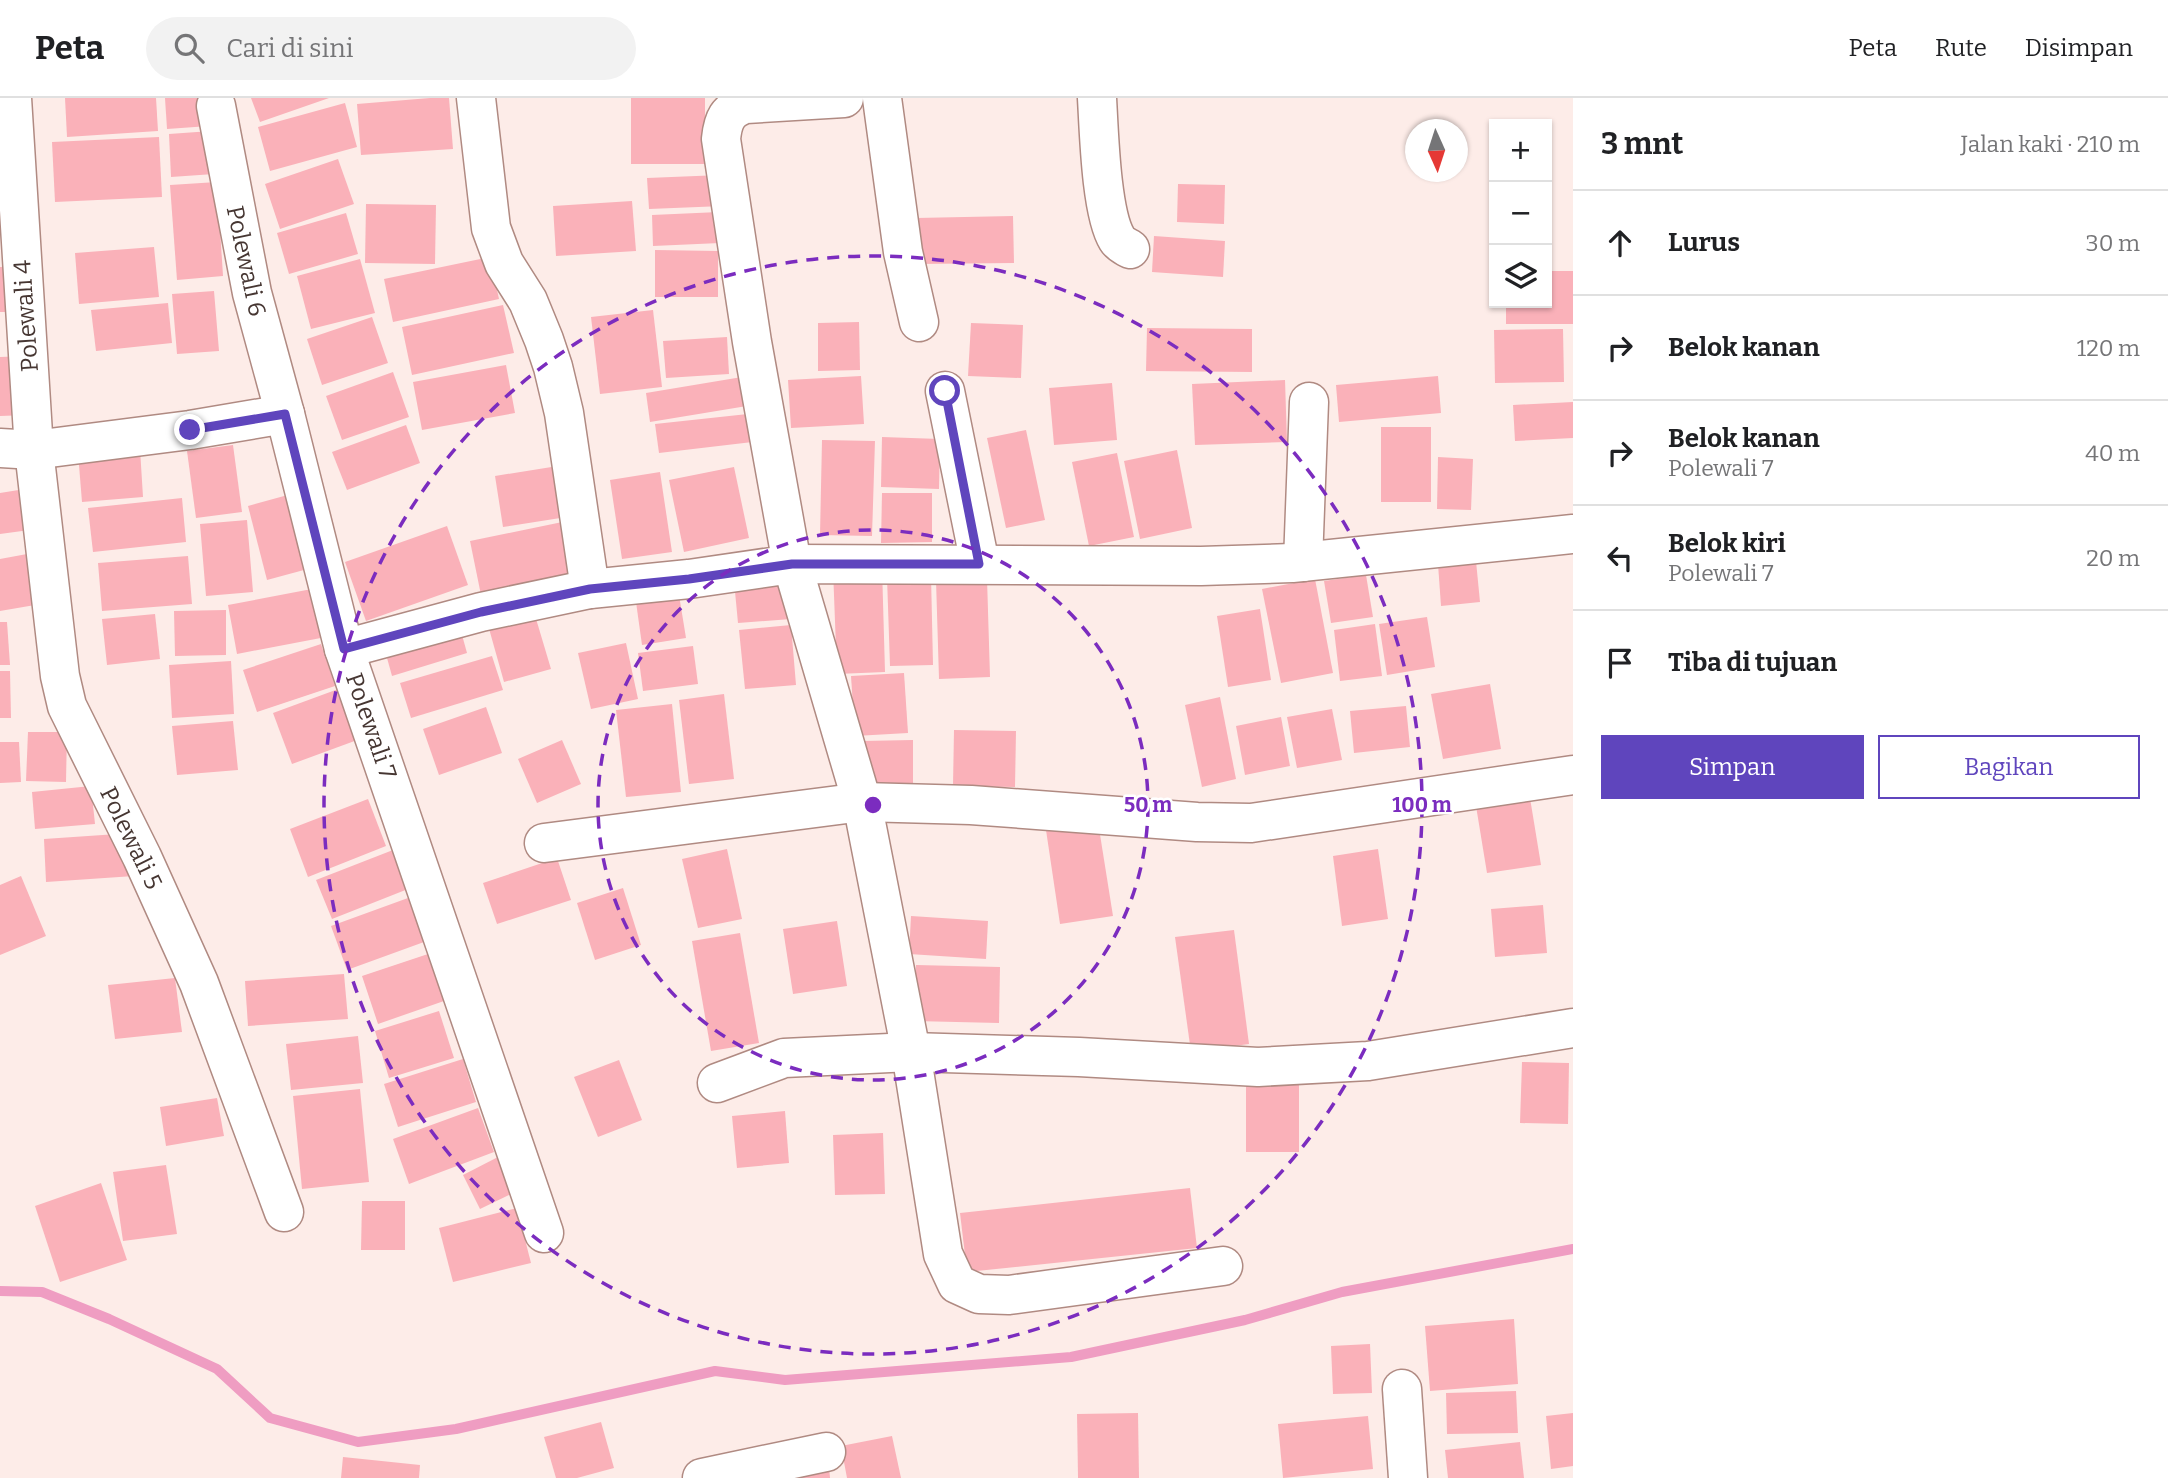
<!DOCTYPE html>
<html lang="id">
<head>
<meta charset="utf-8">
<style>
	:root { --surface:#fff; --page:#f2f2f2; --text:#202124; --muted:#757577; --line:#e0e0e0; --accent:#5f45bd }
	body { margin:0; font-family:Bitter,serif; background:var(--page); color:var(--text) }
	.controls { position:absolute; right:21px; top:21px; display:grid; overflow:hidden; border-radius:0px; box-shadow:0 2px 5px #0004 }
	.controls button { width:63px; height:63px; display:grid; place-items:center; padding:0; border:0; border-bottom:2px solid var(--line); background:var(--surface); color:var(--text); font:35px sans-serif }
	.compass { position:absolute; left:1405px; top:21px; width:63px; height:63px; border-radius:50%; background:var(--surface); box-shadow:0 2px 5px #0004; rotate:177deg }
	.stop { position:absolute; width:21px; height:21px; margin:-16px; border:5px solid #5f45bd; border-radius:50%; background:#fff }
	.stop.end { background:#5f45bd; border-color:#fff; box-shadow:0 2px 7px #0008 }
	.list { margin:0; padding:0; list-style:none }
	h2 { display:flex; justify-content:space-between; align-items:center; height:91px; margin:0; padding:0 28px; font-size:30px }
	h2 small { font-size:23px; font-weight:400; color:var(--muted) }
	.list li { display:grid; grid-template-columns:46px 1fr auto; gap:21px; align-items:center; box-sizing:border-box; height:105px; padding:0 28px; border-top:2px solid var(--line) }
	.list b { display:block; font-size:26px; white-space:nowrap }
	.list p { margin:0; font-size:23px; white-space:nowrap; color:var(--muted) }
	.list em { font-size:23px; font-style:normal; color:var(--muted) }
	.actions { display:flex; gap:14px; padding:21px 28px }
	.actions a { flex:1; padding:16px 0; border:2px solid var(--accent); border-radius:0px; text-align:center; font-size:24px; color:var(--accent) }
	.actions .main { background:var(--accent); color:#fff }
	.icon { flex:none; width:38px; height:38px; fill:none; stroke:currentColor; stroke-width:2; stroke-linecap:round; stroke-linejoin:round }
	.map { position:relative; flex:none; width:1573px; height:1380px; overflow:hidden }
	header { display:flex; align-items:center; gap:42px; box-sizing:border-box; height:98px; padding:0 35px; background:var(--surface); border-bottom:2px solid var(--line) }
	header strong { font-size:33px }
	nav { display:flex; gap:38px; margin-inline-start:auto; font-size:24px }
	.search { width:490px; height:63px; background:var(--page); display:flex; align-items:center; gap:18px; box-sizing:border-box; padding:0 24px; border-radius:38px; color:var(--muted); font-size:26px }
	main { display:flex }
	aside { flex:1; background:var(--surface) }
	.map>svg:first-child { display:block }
</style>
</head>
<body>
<header>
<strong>Peta</strong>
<div class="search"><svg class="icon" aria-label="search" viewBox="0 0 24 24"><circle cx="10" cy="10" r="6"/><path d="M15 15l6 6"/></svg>Cari di sini</div>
<nav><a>Peta</a><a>Rute</a><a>Disimpan</a></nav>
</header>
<main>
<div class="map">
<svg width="1573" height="1380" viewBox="0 0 1573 1380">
	<rect width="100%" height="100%" fill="#fdece8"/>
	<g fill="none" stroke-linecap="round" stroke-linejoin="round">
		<path stroke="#ef9dc2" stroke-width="10" d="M 0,1193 L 42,1194 L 109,1221 L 217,1271 L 270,1320 L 358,1344 L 456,1331 L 715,1273 L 785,1282 L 1071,1259 L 1245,1222 L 1342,1194 L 1573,1151"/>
	</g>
	<g fill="#fab1b9">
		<path d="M 65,0 L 156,0 L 158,33 L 67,39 Z"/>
		<path d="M 165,0 L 206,0 L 209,28 L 167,31 Z"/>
		<path d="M 251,0 L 329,0 L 260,24 Z"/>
		<path d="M 430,0 L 449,0 L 453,51 L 361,57 L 357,6 Z"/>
		<rect x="631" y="0" width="74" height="66"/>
		<path d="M 345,5 L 357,49 L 270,73 L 258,29 Z"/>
		<path d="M 211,33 L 214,76 L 171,79 L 169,36 Z"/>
		<path d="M 159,39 L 162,99 L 55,104 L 52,44 Z"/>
		<path d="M 338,61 L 354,106 L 280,131 L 265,86 Z"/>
		<path d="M 721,77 L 723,108 L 649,111 L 647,80 Z"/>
		<path d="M 217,84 L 223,178 L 177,182 L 170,87 Z"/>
		<path d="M 1178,86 L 1225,87 L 1224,126 L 1177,124 Z"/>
		<path d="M 632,103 L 636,153 L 556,158 L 553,108 Z"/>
		<path d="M 366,106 L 436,107 L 435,166 L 365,165 Z"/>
		<path d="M 719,114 L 720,145 L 653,148 L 652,117 Z"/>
		<path d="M 346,115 L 358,156 L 289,176 L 277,135 Z"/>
		<path d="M 1013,118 L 1014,165 L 916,166 L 916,120 Z"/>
		<path d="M 1154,138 L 1225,143 L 1223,179 L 1152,174 Z"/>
		<path d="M 154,149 L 159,199 L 79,206 L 75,155 Z"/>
		<path d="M 655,152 L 718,153 L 718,199 L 655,199 Z"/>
		<path d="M 490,159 L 499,201 L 393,224 L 384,181 Z"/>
		<path d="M 360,161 L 375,215 L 311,231 L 297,178 Z"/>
		<path d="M 17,168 L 17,214 L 0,214 L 0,169 Z"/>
		<path d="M 1547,173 L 1573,173 L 1573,226 L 1506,226 L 1506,205 L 1547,205 Z"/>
		<path d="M 214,193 L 219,253 L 177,256 L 172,196 Z"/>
		<path d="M 168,205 L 172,245 L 96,253 L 91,212 Z"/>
		<path d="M 503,207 L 514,255 L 412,277 L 402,229 Z"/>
		<path d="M 653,212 L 662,289 L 600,296 L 591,219 Z"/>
		<path d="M 372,219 L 388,265 L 322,287 L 307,241 Z"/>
		<path d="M 859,224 L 860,272 L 818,273 L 818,225 Z"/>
		<path d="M 971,225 L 1023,227 L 1021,280 L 968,278 Z"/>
		<path d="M 1147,230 L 1252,231 L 1252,274 L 1146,273 Z"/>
		<path d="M 1563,231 L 1564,284 L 1495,285 L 1494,232 Z"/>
		<path d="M 727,239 L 729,276 L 666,280 L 663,243 Z"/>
		<path d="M 26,258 L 27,317 L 0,318 L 0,259 Z"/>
		<path d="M 506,267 L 515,315 L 422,332 L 413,284 Z"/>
		<path d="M 393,274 L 409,319 L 342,342 L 326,298 Z"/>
		<path d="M 748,278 L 753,307 L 650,324 L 646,295 Z"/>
		<path d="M 861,278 L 864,326 L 791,330 L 788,282 Z"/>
		<path d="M 1438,278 L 1441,315 L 1339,324 L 1336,287 Z"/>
		<path d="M 1285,282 L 1287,344 L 1195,347 L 1192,286 Z"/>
		<path d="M 1112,285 L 1117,342 L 1054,347 L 1049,290 Z"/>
		<path d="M 1573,304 L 1573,340 L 1515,343 L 1513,307 Z"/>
		<path d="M 757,315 L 761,343 L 659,355 L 655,326 Z"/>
		<path d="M 406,327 L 420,365 L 347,392 L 332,354 Z"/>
		<rect x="1381" y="329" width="50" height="75"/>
		<path d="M 1026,332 L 1045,422 L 1006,430 L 987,340 Z"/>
		<path d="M 882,339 L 940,341 L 939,391 L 881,389 Z"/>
		<path d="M 822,342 L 875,343 L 872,438 L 820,437 Z"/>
		<path d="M 233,347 L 242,414 L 196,420 L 187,353 Z"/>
		<path d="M 140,351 L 143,399 L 82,404 L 78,355 Z"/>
		<path d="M 1177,352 L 1192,430 L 1140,441 L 1124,363 Z"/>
		<path d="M 1117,355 L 1134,439 L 1089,448 L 1072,364 Z"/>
		<path d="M 1438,359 L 1473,361 L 1471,412 L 1437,411 Z"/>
		<path d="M 564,367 L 573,418 L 503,429 L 495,378 Z"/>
		<path d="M 734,369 L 749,440 L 684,454 L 669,382 Z"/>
		<path d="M 660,374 L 672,454 L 622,461 L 610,382 Z"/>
		<path d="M 31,390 L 37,431 L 0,436 L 0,395 Z"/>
		<path d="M 295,395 L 315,469 L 267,482 L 248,408 Z"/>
		<path d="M 882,395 L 932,395 L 932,444 L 881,445 Z"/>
		<path d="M 182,400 L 186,444 L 93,454 L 88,410 Z"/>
		<path d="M 247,422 L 253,494 L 206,498 L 200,426 Z"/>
		<path d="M 572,422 L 584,477 L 481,497 L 470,443 Z"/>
		<path d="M 447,428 L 468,487 L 366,523 L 345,464 Z"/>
		<path d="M 27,456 L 35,507 L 0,513 L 0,461 Z"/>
		<path d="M 188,458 L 192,506 L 102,513 L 98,465 Z"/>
		<path d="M 1476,463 L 1480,504 L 1441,508 L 1438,466 Z"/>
		<path d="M 882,469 L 885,574 L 837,576 L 833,471 Z"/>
		<path d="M 931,477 L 933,567 L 890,568 L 887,479 Z"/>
		<path d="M 1366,477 L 1373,519 L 1331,525 L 1324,483 Z"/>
		<path d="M 787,478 L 791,521 L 738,525 L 734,483 Z"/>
		<path d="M 987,480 L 990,579 L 939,581 L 936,482 Z"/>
		<path d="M 1315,481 L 1333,575 L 1281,585 L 1262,491 Z"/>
		<path d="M 317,490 L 326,539 L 237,556 L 228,507 Z"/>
		<path d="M 679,497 L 686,540 L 642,547 L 636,504 Z"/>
		<path d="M 1260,511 L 1271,582 L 1228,589 L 1217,518 Z"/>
		<path d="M 226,512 L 226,557 L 175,558 L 174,513 Z"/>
		<path d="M 534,514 L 551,571 L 504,584 L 488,527 Z"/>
		<path d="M 155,516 L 160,561 L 107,567 L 102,521 Z"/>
		<path d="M 1427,519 L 1435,569 L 1387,577 L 1379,526 Z"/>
		<path d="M 0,524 L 7,524 L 10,567 L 0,567 Z"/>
		<path d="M 459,526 L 467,555 L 392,578 L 384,549 Z"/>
		<path d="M 1375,526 L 1382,578 L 1340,583 L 1334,532 Z"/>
		<path d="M 791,527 L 796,587 L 745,591 L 739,532 Z"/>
		<path d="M 626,545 L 638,601 L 591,611 L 578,555 Z"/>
		<path d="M 321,546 L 335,588 L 257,614 L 243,572 Z"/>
		<path d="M 693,548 L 698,586 L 643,593 L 638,555 Z"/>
		<path d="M 492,558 L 503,592 L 411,620 L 400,585 Z"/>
		<path d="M 231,563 L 234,616 L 172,620 L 169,567 Z"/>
		<path d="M 0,573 L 10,573 L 11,620 L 0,620 Z"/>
		<path d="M 904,575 L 908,635 L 855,638 L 851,578 Z"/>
		<path d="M 1490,586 L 1501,651 L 1443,661 L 1431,596 Z"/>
		<path d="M 341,590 L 360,641 L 292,666 L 273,615 Z"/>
		<path d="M 724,596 L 734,681 L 689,686 L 679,602 Z"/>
		<path d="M 1220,599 L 1236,681 L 1202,689 L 1185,607 Z"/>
		<path d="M 672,606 L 681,694 L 626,699 L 616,612 Z"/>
		<path d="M 1406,608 L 1410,649 L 1354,655 L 1350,613 Z"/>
		<path d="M 486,609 L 502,655 L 439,677 L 423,631 Z"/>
		<path d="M 1332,611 L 1342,662 L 1297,670 L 1287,619 Z"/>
		<path d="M 1281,619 L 1290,668 L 1245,677 L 1236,628 Z"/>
		<path d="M 233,623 L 238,672 L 177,677 L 172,628 Z"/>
		<path d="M 954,632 L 1016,633 L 1015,689 L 953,688 Z"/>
		<path d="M 28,634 L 67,634 L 66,684 L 26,683 Z"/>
		<path d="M 562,642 L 581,686 L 537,705 L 518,661 Z"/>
		<path d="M 913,642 L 913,687 L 862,688 L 862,643 Z"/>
		<path d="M 0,644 L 19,644 L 21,684 L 0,685 Z"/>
		<path d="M 91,688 L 95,726 L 35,731 L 32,694 Z"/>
		<path d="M 1530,700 L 1541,767 L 1487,775 L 1476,708 Z"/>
		<path d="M 368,701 L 386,748 L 308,779 L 290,731 Z"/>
		<path d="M 1098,724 L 1113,818 L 1060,826 L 1046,732 Z"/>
		<path d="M 132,735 L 134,778 L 46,784 L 44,741 Z"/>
		<path d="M 727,751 L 742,821 L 698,830 L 682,761 Z"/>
		<path d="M 1378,751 L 1388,821 L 1342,828 L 1333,758 Z"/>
		<path d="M 393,752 L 408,791 L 332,821 L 316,782 Z"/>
		<path d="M 557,760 L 571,802 L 497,826 L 483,785 Z"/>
		<path d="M 21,778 L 46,838 L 0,857 L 0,787 Z"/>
		<path d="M 623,790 L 641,847 L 595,862 L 577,805 Z"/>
		<path d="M 408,800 L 424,844 L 347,872 L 331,828 Z"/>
		<path d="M 1543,807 L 1547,855 L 1495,859 L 1491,811 Z"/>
		<path d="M 911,818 L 988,823 L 986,861 L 909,856 Z"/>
		<path d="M 837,823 L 847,888 L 793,896 L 783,831 Z"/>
		<path d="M 1234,832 L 1249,946 L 1191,954 L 1175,839 Z"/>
		<path d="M 740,835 L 759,945 L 711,953 L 692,843 Z"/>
		<path d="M 428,856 L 444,903 L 378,926 L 362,878 Z"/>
		<path d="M 916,867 L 1000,869 L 999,925 L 914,923 Z"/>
		<path d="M 344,876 L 348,921 L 248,928 L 245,883 Z"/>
		<path d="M 175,880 L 182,934 L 115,941 L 108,887 Z"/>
		<path d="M 439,913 L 454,960 L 389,980 L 375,933 Z"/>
		<path d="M 358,938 L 363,985 L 291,992 L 286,946 Z"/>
		<path d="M 463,961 L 476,1004 L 398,1029 L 384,986 Z"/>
		<path d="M 619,962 L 642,1022 L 598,1039 L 574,979 Z"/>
		<path d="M 1522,964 L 1569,965 L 1568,1026 L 1520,1025 Z"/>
		<rect x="1246" y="986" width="53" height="68"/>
		<path d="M 360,991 L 369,1084 L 302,1091 L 293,998 Z"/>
		<path d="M 217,1000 L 224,1038 L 166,1048 L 160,1009 Z"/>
		<path d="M 478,1010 L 494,1054 L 409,1086 L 393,1041 Z"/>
		<path d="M 785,1013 L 789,1065 L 737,1070 L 732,1018 Z"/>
		<path d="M 883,1035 L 885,1096 L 835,1097 L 833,1037 Z"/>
		<path d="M 498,1059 L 515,1094 L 480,1111 L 463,1077 Z"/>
		<path d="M 166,1067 L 177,1136 L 123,1143 L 113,1074 Z"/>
		<path d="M 101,1085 L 127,1162 L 60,1184 L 35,1108 Z"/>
		<path d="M 1190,1090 L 1197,1150 L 967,1174 L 960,1115 Z"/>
		<path d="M 362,1103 L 405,1103 L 405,1152 L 361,1152 Z"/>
		<path d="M 517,1110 L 531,1165 L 453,1184 L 439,1130 Z"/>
		<path d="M 1514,1221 L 1518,1286 L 1430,1293 L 1425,1228 Z"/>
		<path d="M 1370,1246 L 1372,1295 L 1333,1296 L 1331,1248 Z"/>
		<path d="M 1516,1293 L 1518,1335 L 1447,1336 L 1446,1295 Z"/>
		<path d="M 1138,1315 L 1139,1380 L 1078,1380 L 1077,1316 Z"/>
		<path d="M 1573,1315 L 1573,1368 L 1551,1371 L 1546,1318 Z"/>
		<path d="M 1368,1318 L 1373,1371 L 1283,1380 L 1278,1326 Z"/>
		<path d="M 601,1324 L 614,1370 L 577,1380 L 556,1380 L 544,1339 Z"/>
		<path d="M 892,1338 L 901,1380 L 847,1380 L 841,1348 Z"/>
		<path d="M 1520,1344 L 1524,1380 L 1448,1380 L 1445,1352 Z"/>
		<path d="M 343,1359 L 420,1367 L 419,1380 L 341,1380 Z"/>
		<path d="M 829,1369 L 830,1380 L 774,1380 Z"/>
	</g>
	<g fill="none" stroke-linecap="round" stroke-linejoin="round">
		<defs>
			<g id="street">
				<path d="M 12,0 L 34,352 L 60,578 L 67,608 L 142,759 L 199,885 L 284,1114"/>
				<path d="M 476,0 L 491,130 L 504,165 L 528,203 L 544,242 L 553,269 L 564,315 L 590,491"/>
				<path d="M 844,0 L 746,6 C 727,12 723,22 721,41 L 752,244 L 792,466 L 862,704 L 911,954 L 943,1156 L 957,1186 L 979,1196 L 1009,1197 L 1223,1168"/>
				<path d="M 882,0 L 903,154 L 919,224"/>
				<path d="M 1097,0 C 1099,34 1101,115 1117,141 C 1120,146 1125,148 1130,151"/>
				<path d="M 216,8 L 252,195 L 285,316"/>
				<path d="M 945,293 L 980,466"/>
				<path d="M 0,350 L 34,352 L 190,332 L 285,316 L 344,551 L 544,1135"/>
				<path d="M 1303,464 L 1309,304"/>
				<path d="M 344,551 L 481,514 L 590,491 L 689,481 L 792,466 L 1201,468 L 1292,465 L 1573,436"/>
				<path d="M 544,745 L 862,704 L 971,707 L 1197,724 L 1251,725 L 1573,677"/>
				<path d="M 717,985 L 784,960 L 911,954 L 1079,959 L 1258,969 L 1368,963 L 1573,930"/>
				<path d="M 1402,1291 L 1408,1380"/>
				<path d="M 702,1380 L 826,1354"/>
			</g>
		</defs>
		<use href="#street" stroke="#b08a82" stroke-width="41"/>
		<use href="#street" stroke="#fff" stroke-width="38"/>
	</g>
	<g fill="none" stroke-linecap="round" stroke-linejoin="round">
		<path stroke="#5f45bd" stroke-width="9" d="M 190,332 L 285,316 L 344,551 L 481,514 L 590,491 L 689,481 L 792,466 L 979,466 L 945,293"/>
	</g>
	<g fill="none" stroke="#7b2cbf" stroke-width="3.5" stroke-dasharray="12 9">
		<circle cx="873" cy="707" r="275"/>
		<circle cx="873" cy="707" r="549"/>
	</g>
	<g text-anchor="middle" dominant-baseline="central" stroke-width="5" stroke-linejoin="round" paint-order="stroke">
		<g font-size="24" fill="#463632" stroke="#fff">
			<text transform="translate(246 163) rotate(78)">Polewali 6</text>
			<text transform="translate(26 218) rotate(-94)">Polewali 4</text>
			<text transform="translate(371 628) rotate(71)">Polewali 7</text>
			<text transform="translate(131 740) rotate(64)">Polewali 5</text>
		</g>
	</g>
	<circle cx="873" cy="707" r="10" fill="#7b2cbf" stroke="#fff" stroke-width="3.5"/>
	<g font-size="21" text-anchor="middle" font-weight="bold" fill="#7b2cbf" stroke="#fff" stroke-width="5" stroke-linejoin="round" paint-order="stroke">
		<text x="1148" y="714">50 m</text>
		<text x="1422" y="714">100 m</text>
	</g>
</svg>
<div class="controls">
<button>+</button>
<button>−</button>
<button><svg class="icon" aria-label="layers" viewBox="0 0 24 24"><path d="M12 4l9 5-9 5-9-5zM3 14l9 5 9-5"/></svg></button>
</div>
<svg class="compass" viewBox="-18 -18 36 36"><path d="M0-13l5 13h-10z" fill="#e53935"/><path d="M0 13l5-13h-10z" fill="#757577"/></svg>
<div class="stop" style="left:945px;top:293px"></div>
<div class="stop end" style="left:190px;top:332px"></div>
</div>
<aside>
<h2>3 mnt<small>Jalan kaki · 210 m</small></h2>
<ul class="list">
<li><svg class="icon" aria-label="ahead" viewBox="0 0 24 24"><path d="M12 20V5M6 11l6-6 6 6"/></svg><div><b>Lurus</b></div><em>30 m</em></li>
<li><svg class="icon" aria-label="right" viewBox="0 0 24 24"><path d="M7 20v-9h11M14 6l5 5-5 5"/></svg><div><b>Belok kanan</b></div><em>120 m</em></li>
<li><svg class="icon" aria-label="right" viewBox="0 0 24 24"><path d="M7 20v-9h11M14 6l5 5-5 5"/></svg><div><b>Belok kanan</b><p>Polewali 7</p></div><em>40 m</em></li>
<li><svg class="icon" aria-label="left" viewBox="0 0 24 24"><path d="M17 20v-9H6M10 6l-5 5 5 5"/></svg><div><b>Belok kiri</b><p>Polewali 7</p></div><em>20 m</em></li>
<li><svg class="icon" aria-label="arrive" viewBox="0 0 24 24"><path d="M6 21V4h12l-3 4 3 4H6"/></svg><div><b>Tiba di tujuan</b></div></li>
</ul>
<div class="actions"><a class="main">Simpan</a><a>Bagikan</a></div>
</aside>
</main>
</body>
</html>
